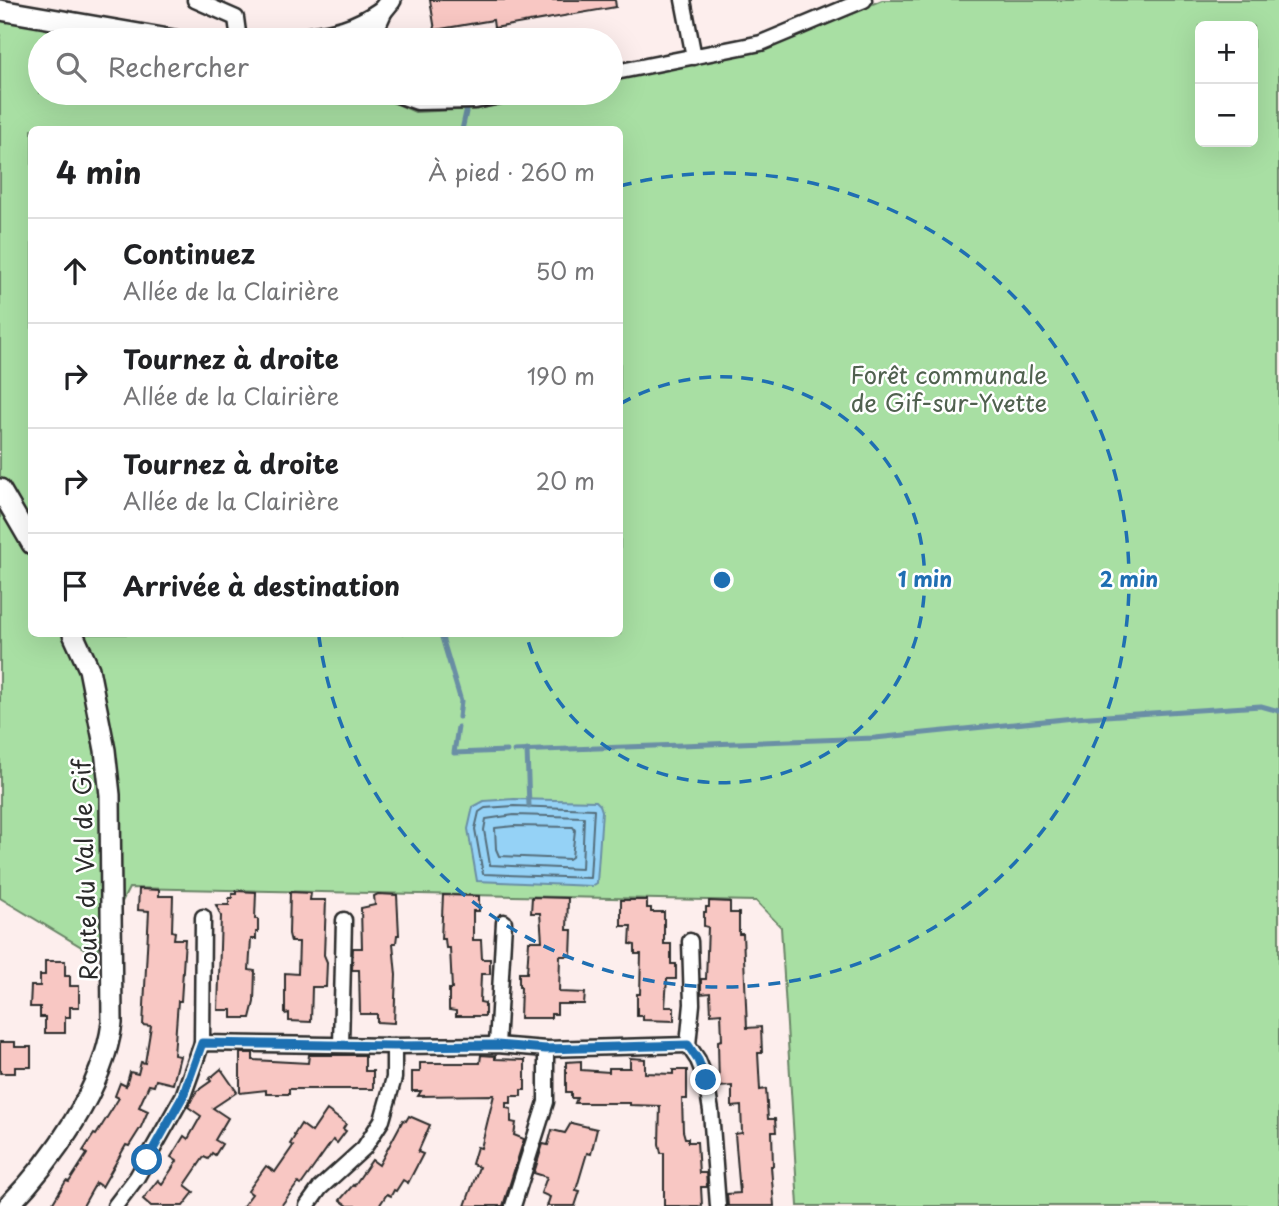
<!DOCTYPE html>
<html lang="fr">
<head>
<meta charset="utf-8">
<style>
	:root { --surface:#fff; --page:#f6f6f6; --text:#202124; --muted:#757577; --line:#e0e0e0 }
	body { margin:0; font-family:"Playpen Sans",sans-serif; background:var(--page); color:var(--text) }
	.controls { position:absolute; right:21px; top:21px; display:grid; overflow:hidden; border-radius:10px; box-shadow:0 7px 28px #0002 }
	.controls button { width:63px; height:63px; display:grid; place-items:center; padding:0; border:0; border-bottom:2px solid var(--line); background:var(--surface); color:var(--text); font:35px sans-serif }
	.stop { position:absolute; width:21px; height:21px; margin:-16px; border:5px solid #1f6fb2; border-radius:50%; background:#fff }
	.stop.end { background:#1f6fb2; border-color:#fff; box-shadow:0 2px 7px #0008 }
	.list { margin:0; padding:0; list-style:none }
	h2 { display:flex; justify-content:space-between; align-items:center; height:91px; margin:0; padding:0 28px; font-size:30px }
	h2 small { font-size:23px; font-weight:400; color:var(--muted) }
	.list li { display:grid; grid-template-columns:46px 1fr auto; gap:21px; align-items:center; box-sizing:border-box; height:105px; padding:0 28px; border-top:2px solid var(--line) }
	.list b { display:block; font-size:26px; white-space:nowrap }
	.list p { margin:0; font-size:23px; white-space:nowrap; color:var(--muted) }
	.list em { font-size:23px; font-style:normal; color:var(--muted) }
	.icon { flex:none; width:38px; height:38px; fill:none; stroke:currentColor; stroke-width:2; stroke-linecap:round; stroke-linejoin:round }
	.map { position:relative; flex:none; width:1279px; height:1206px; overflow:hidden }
	.search { position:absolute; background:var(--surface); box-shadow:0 7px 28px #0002; left:28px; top:28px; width:595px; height:77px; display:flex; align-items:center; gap:18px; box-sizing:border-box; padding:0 24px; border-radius:38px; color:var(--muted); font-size:26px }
	.panel { position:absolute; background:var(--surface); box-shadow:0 7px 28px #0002; left:28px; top:126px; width:595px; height:511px; border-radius:10px }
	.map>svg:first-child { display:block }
</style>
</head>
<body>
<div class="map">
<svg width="1279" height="1206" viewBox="0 0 1279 1206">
	<rect width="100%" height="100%" fill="#fdeeed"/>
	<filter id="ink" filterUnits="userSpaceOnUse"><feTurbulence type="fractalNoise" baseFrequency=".0143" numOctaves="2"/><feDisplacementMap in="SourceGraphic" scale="14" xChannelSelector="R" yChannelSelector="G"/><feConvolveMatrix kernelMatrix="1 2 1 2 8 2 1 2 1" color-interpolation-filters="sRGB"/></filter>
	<g filter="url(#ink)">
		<path fill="#a8dfa3" stroke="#6a8567" stroke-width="2" fill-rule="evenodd" d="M 882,0 L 1279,0 L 1279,1206 L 798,1206 L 781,927 L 756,901 L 129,888 L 95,955 L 0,898 L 0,20 L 129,40 L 40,40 L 40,93 L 373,93 L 415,112 L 478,109 L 552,93 L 611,93 L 611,80 L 774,45 ZM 1200,26 L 1253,26 L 1253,142 L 1200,142 ZM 32,130 L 620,130 L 620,634 L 32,634 Z"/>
		<path fill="#95d2f6" stroke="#6b8fa5" stroke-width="2" d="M 514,799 L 596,801 L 600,805 L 602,811 L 597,883 L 592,886 L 477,881 L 468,829 L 473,807 L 484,801 Z"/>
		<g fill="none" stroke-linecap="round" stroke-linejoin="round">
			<g stroke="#556e7c" stroke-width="2">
				<path d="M 514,806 L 594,809 L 590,878 L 483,874 L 475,829 L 479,812 L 485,808 Z"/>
				<path d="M 514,815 L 584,817 L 582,869 L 490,865 L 484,830 L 486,819 Z"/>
				<path d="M 514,826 L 573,827 L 575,830 L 572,857 L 569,859 L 499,856 L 496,849 L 495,828 Z"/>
			</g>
			<g stroke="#6b8fa5" stroke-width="5">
				<path d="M 462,130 L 466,112"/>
				<path d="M 441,634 L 461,701 L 459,717"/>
				<path d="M 458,727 L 454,753 L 507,751"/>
				<path d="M 527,750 L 529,806"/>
				<path d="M 514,751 L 875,738 L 1074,718 L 1261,706 L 1279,711"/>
			</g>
		</g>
		<g fill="#f8c7c3" stroke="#2b2b2b" stroke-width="2">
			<path d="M 430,0 L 615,0 L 616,7 L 494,28 L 493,20 L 435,30 Z"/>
			<path d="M 139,889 L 159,890 L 159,896 L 173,896 L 172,931 L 175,932 L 174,939 L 185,939 L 181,1001 L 178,1001 L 174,1055 L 180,1056 L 173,1084 L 156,1080 L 154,1086 L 149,1085 L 139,1107 L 148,1111 L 141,1127 L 129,1146 L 126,1145 L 102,1187 L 96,1183 L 83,1206 L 51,1206 L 66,1181 L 69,1182 L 87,1154 L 83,1151 L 94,1134 L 96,1135 L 119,1098 L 115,1096 L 120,1083 L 126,1086 L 130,1072 L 138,1074 L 141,1062 L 145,1063 L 151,1026 L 143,1025 L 149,911 L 138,910 Z"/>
			<path d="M 236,891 L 256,892 L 255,919 L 258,919 L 258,932 L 256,932 L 256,939 L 251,939 L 249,970 L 255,971 L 254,1002 L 250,1018 L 232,1018 L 232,1010 L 218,1010 L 221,916 L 216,905 L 229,905 L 229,898 L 232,898 L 232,894 L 236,894 Z"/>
			<path d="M 290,892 L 311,893 L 310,900 L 326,900 L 324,955 L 327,962 L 326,987 L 312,987 L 311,1022 L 289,1021 L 289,1013 L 285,1014 L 285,973 L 298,974 L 299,942 L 291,942 L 289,934 Z"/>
			<path d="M 378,894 L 397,895 L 399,935 L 397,935 L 396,943 L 393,943 L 396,975 L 394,1023 L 377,1022 L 377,1014 L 360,1014 L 359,970 L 352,970 L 353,948 L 362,948 L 361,908 L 375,905 L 374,896 Z"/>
			<path d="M 443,895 L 479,896 L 479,911 L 473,911 L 473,940 L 481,940 L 482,959 L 490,959 L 490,974 L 481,974 L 480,1002 L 485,1003 L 485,1016 L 456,1016 L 456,1011 L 449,1010 L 449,989 L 452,989 L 450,948 L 446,948 L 445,939 L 441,939 Z"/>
			<path d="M 532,897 L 568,898 L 567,930 L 572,930 L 571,956 L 560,956 L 559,992 L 585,993 L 584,1004 L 557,1004 L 557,1014 L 551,1014 L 551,1018 L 520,1018 L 521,987 L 519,987 L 519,973 L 527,973 L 529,941 L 542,941 L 540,913 L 531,913 Z"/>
			<path d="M 621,900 L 647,900 L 647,908 L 651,908 L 651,912 L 664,912 L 664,944 L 671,944 L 671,964 L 676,964 L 676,979 L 667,979 L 665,1007 L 674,1007 L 674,1021 L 643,1020 L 643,1016 L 637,1016 L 637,994 L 640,994 L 641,954 L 635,954 L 635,945 L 630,944 L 631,926 L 621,926 Z"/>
			<path d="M 709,901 L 730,902 L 730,913 L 739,913 L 739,934 L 743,934 L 747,1028 L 761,1027 L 762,1053 L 758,1053 L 760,1090 L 766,1089 L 768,1119 L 775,1119 L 776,1132 L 772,1132 L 773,1166 L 771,1166 L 774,1206 L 728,1206 L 727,1194 L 740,1193 L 735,1134 L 742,1133 L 741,1106 L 732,1107 L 732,1086 L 719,1087 L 718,1041 L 722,1040 L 721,1013 L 711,1014 L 710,993 L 701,994 L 701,979 L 706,979 L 708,927 L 704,926 L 704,912 L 706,912 L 706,907 L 709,907 Z"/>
			<path d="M 45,961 L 65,961 L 65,976 L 70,976 L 70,986 L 79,986 L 79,1007 L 70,1007 L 70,1017 L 65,1017 L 65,1033 L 45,1033 L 45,1017 L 40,1017 L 40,1007 L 30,1007 L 31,986 L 40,986 L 40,975 L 45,975 Z"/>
			<path d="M 0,1042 L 15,1042 L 15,1047 L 31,1047 L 31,1067 L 15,1067 L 15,1073 L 0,1073 Z"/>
			<path d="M 240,1053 L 253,1053 L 253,1060 L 308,1063 L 309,1055 L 365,1055 L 365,1071 L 373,1071 L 373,1089 L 289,1089 L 289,1094 L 266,1094 L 266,1090 L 240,1093 Z"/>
			<path d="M 481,1055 L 495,1056 L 495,1059 L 525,1060 L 525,1090 L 521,1090 L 521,1096 L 511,1096 L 511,1103 L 506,1103 L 506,1108 L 511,1109 L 511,1122 L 516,1123 L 514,1135 L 524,1139 L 503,1206 L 465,1206 L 479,1167 L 472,1164 L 477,1147 L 481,1148 L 494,1095 L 418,1096 L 421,1091 L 412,1091 L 412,1072 L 420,1072 L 420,1063 L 480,1063 Z"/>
			<path d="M 630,1058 L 645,1059 L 645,1073 L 673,1074 L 673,1070 L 687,1070 L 687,1099 L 682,1099 L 683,1131 L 685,1138 L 688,1138 L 688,1142 L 697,1142 L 699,1173 L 706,1173 L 707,1187 L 701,1187 L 702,1206 L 664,1206 L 664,1153 L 661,1153 L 659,1144 L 660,1106 L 630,1105 L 630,1103 L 575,1103 L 577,1098 L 571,1098 L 571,1092 L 566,1092 L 566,1062 L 581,1061 L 581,1070 L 609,1072 L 609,1068 L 630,1068 Z"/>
			<path d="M 221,1069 L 237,1092 L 213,1108 L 228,1118 L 215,1140 L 222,1144 L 215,1155 L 212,1153 L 208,1159 L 204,1157 L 185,1185 L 194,1192 L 183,1206 L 151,1206 L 143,1199 L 158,1180 L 162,1184 L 177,1161 L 171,1157 L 184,1136 L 188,1139 L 201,1116 L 188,1107 L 193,1097 L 197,1091 L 211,1081 L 209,1079 Z"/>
			<path d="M 327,1110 L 346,1124 L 343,1129 L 346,1131 L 337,1143 L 333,1140 L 301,1185 L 298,1183 L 281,1206 L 243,1206 L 252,1194 L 248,1191 L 266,1166 L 275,1172 L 293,1146 L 290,1144 L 295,1136 L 294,1135 L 301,1124 L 312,1132 Z"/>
			<path d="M 409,1116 L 430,1125 L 418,1152 L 423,1154 L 408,1183 L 403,1180 L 396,1191 L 394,1190 L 391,1196 L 387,1194 L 379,1206 L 348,1206 L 340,1200 L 353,1185 L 354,1186 L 372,1160 L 379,1165 L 403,1120 L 406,1121 Z"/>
			<path d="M 571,1123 L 597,1129 L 591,1154 L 587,1153 L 576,1190 L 580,1191 L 575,1206 L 547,1206 L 550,1197 L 541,1193 L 547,1177 L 534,1173 L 543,1144 L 548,1145 L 552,1130 L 565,1133 Z"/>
		</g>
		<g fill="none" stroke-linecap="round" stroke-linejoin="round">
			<defs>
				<g id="street">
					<path d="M 195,0 L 236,18 L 239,40"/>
					<path d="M 683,0 L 694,57"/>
					<path d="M 611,73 L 761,43 L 864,0"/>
					<path d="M 392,93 L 417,102 L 475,101 L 515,93"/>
					<path d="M 690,941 L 692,1004 L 688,1045 L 698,1060 L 706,1080 L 711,1111 L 718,1206"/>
					<path d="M 202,1043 L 203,917"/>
					<path d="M 341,1045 L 344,920"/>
					<path d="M 497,1045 L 504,922"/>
					<path d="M 115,1206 L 137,1177 L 183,1096 L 202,1043 L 394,1046 L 497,1045 L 546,1049 L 688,1045"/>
					<path d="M 307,1206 L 320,1188 L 364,1148 L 382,1120 L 394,1078 L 394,1046"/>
					<path d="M 513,1206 L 546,1102 L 546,1049"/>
				</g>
				<g id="secondary">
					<path d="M 0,10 L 174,40"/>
					<path d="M 294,40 C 331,34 350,33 382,11"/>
					<path d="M 369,40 L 382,11 L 391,0"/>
					<path d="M 0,489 L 32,544"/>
					<path d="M 8,1206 C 52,1161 104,1088 112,1023 L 110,795 L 105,750 L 89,669 L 73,634"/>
				</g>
			</defs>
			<use href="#street" stroke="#2b2b2b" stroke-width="19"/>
			<use href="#secondary" stroke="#2b2b2b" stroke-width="24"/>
			<use href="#street" stroke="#fff" stroke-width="14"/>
			<use href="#secondary" stroke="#fff" stroke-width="19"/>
		</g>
	</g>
	<g fill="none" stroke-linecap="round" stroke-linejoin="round" filter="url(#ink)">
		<path stroke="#1f6fb2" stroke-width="9" d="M 147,1160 L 183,1096 L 202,1043 L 394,1046 L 497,1045 L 546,1049 L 688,1045 L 698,1060 L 706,1080"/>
	</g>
	<g fill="none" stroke="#1f6fb2" stroke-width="3.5" stroke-dasharray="12 9">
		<path d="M620 404A203 203 0 1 1 526 634"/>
		<path d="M620 186A407 407 0 1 1 319 637"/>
	</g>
	<g text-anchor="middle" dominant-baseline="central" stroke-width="5" stroke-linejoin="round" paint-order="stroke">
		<g font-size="24" fill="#50614f" stroke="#fff">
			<text x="949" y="374">Forêt communale<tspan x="949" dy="28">de Gif-sur-Yvette</tspan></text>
		</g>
		<g font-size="24" fill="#2b2b2b" stroke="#fff">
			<text transform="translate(84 870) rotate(-92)">Route du Val de Gif</text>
		</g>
	</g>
	<circle cx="722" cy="580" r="10" fill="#1f6fb2" stroke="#fff" stroke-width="3.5"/>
	<g font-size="21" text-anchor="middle" font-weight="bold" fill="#1f6fb2" stroke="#fff" stroke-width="5" stroke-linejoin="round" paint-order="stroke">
		<text x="925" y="587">1 min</text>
		<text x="1129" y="587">2 min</text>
	</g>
</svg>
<div class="controls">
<button>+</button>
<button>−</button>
</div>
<div class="stop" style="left:147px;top:1160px"></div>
<div class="stop end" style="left:706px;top:1080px"></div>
<div class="search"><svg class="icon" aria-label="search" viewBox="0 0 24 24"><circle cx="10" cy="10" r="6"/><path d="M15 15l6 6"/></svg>Rechercher</div>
<section class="panel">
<h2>4 min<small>À pied · 260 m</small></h2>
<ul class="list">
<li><svg class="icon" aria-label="ahead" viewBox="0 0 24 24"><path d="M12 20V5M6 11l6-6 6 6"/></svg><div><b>Continuez</b><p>Allée de la Clairière</p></div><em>50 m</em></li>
<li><svg class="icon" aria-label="right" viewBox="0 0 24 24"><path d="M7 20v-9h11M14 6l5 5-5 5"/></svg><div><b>Tournez à droite</b><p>Allée de la Clairière</p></div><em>190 m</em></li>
<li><svg class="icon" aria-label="right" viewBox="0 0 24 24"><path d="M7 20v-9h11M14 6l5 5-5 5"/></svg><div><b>Tournez à droite</b><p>Allée de la Clairière</p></div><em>20 m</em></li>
<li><svg class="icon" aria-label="arrive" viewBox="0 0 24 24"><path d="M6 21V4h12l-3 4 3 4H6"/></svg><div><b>Arrivée à destination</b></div></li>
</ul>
</section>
</div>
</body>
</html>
